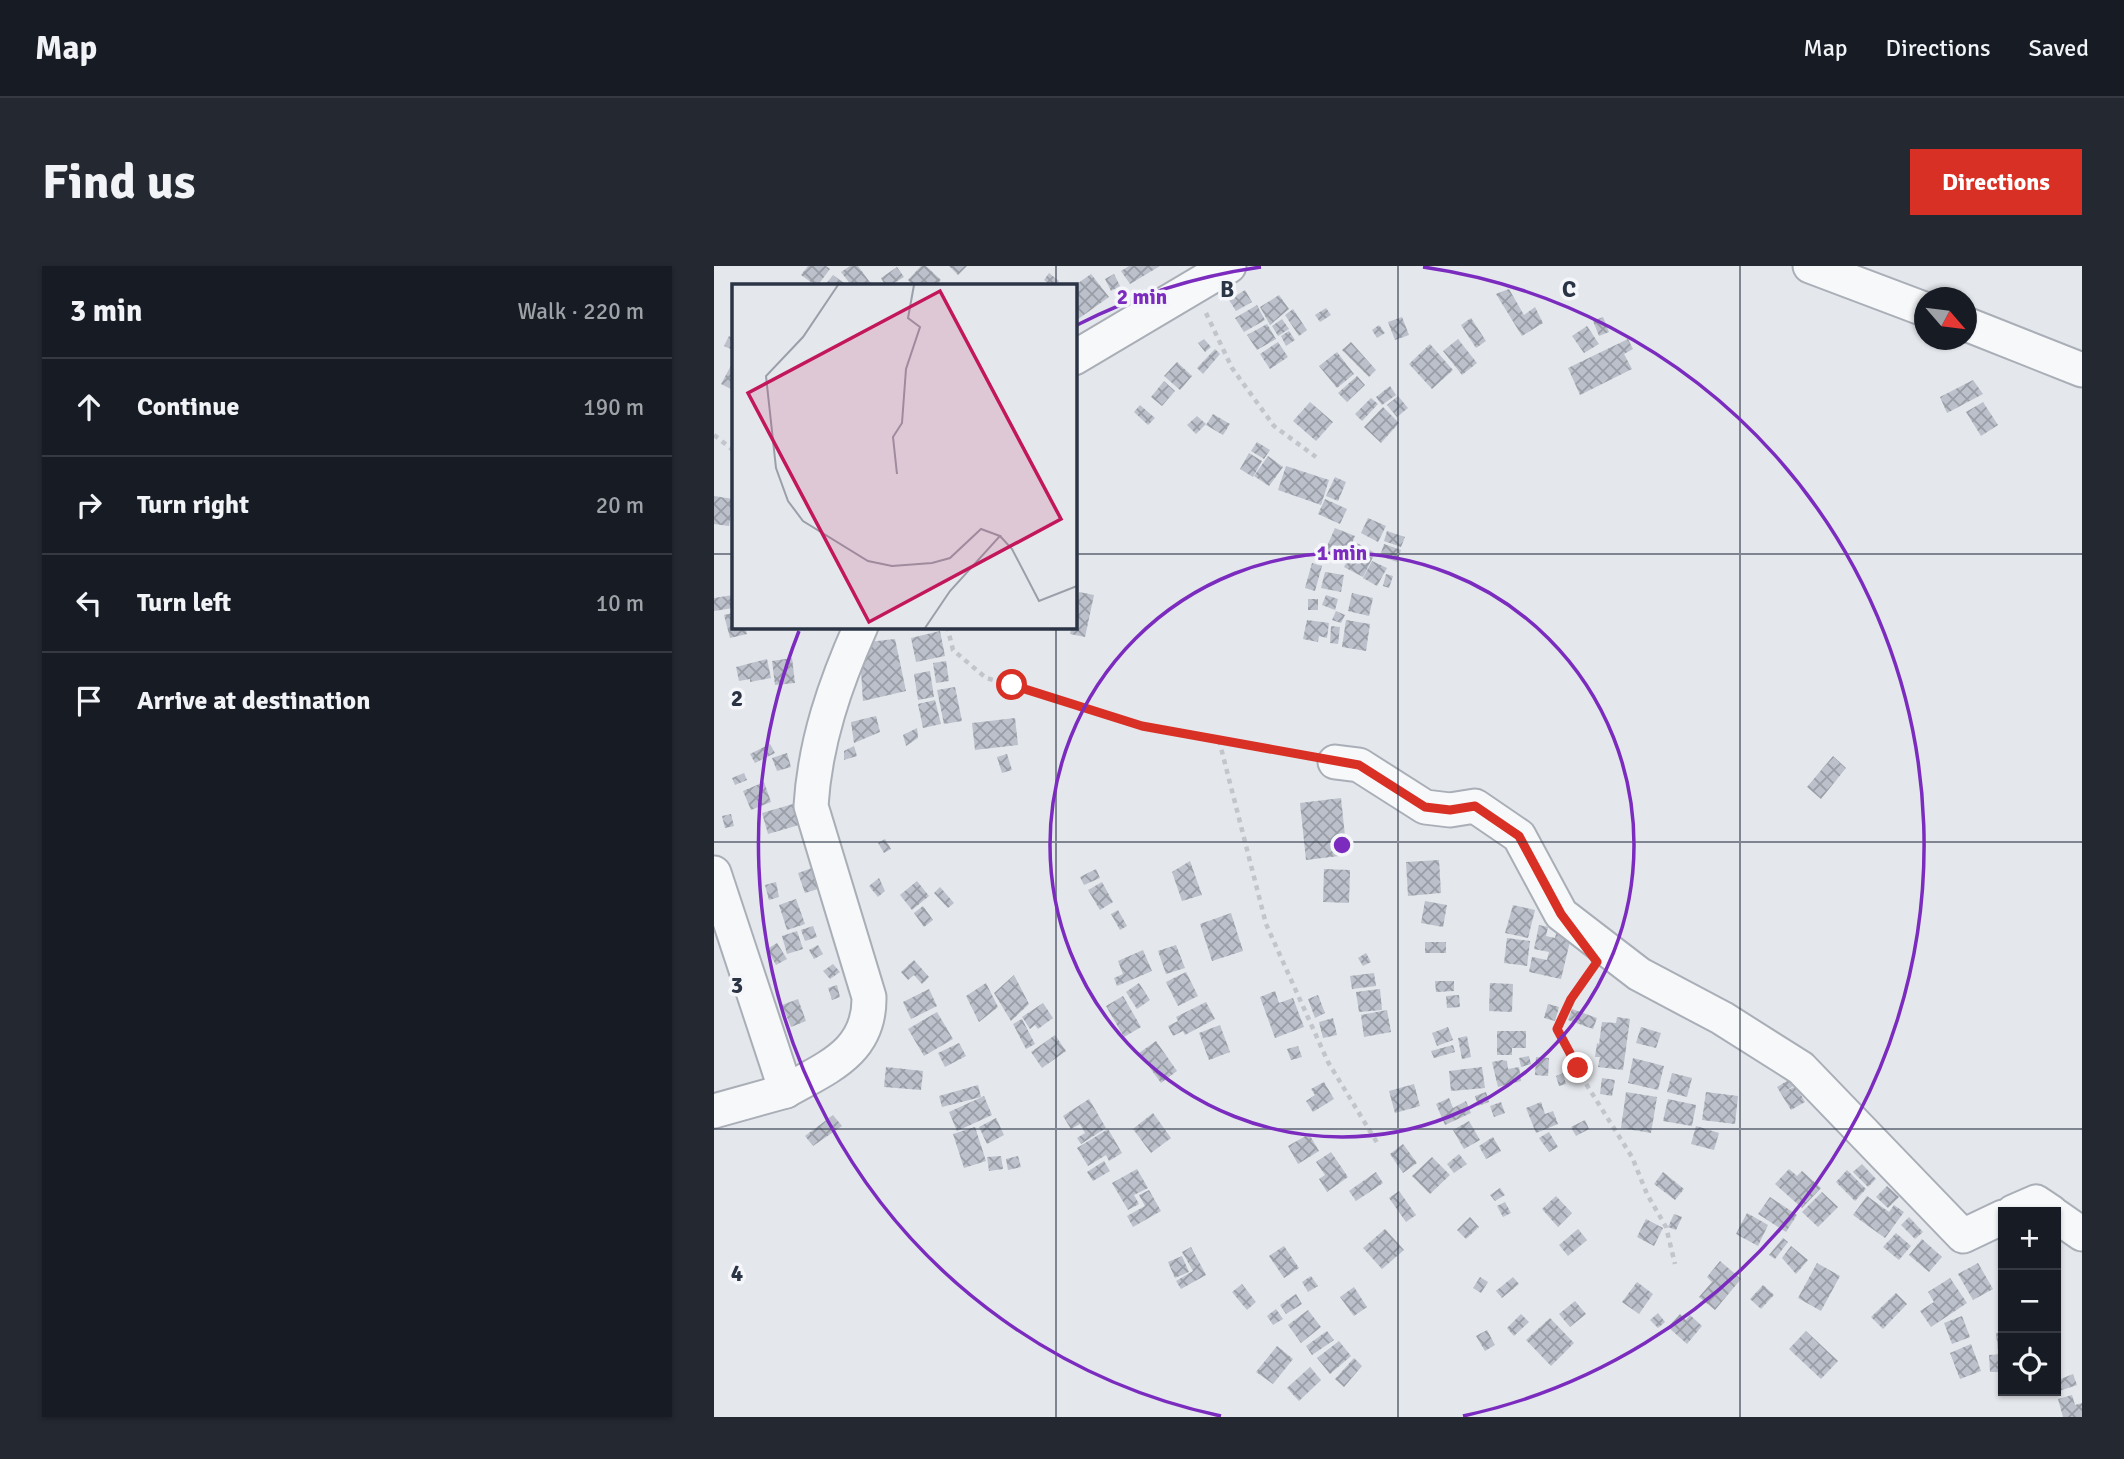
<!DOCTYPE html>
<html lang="en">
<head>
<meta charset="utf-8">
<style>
	:root { --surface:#171b24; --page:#242831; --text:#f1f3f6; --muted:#9ea1a6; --line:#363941; --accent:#d93025 }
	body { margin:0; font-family:Signika,sans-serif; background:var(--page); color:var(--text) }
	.controls { position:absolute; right:21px; bottom:21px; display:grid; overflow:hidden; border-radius:0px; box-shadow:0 2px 5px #0004 }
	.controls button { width:63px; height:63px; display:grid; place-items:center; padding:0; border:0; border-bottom:2px solid var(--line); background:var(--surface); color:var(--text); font:35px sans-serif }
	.compass { position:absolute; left:1200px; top:21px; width:63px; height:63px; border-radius:50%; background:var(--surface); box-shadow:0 2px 5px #0004; rotate:118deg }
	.stop { position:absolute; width:21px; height:21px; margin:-16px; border:5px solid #d93025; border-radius:50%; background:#fff }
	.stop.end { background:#d93025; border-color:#fff; box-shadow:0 2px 7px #0008 }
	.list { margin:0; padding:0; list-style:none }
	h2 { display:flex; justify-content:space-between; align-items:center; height:91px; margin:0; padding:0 28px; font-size:30px }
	h2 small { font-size:23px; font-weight:400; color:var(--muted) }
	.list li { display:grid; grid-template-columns:46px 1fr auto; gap:21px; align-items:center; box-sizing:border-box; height:98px; padding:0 28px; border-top:2px solid var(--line) }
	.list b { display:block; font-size:26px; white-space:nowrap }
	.list em { font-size:23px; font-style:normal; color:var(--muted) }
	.icon { flex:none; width:38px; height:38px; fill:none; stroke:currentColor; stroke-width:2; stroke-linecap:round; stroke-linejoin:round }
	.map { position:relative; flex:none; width:1368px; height:1151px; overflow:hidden; border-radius:0px }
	header { display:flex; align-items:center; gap:42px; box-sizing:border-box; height:98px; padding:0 35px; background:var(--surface); border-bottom:2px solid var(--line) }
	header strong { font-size:33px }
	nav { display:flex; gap:38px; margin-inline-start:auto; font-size:24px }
	.intro { display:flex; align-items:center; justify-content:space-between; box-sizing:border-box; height:168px; padding:0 42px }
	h1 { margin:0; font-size:49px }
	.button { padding:18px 32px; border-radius:0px; background:var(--accent); color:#fff; font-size:24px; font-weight:700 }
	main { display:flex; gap:42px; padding:0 42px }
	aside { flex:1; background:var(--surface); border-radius:0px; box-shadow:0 2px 5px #0004 }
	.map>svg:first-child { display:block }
</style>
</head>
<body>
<header>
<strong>Map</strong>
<nav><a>Map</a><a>Directions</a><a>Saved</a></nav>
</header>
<div class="intro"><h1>Find us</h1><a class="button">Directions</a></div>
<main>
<aside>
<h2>3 min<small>Walk · 220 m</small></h2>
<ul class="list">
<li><svg class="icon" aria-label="ahead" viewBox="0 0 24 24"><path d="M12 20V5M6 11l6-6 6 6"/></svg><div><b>Continue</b></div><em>190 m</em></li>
<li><svg class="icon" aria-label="right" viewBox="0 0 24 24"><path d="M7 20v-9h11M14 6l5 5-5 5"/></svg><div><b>Turn right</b></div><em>20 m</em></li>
<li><svg class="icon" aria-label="left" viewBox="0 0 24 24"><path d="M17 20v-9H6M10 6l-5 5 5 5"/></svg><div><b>Turn left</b></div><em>10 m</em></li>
<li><svg class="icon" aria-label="arrive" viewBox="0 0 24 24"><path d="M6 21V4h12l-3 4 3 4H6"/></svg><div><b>Arrive at destination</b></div></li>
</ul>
</aside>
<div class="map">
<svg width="1368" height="1151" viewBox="0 0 1368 1151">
	<defs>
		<pattern id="building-cross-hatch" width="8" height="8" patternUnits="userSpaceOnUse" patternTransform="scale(1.75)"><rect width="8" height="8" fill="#bbc0ca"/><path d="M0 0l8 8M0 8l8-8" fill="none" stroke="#989da6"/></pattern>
	</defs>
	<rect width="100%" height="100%" fill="#e4e7ec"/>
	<g fill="url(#building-cross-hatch)">
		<path d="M 94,0 L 112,0 L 116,3 L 104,19 L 101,19 L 87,9 Z"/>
		<path d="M 136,0 L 144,0 L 158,19 L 137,19 L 127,6 Z"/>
		<path d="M 207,0 L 212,0 L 227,14 L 222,19 L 199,19 L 194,14 Z"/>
		<path d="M 235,0 L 253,0 L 244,9 Z"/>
		<path d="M 415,0 L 446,0 L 416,18 L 407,5 Z"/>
		<path d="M 183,1 L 190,11 L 177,19 L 171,19 L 167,12 Z"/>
		<path d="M 335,7 L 345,15 L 341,19 L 336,19 L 330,14 Z"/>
		<path d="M 377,8 L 395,31 L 360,56 L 360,20 Z"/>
		<path d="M 400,8 L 406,20 L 397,25 L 391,13 Z"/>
		<path d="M 119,9 L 130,17 L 128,19 L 111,19 Z"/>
		<path d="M 795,23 L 810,49 L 821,41 L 829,57 L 808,70 L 782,28 Z"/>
		<path d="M 531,24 L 538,36 L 522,45 L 515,34 Z"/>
		<path d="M 565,29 L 575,43 L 556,59 L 546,41 Z"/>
		<path d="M 543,39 L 551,54 L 530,66 L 521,52 Z"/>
		<path d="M 612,42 L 617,49 L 606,56 L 601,49 Z"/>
		<path d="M 579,43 L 593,64 L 585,70 L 571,49 Z"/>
		<path d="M 688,51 L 695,69 L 681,74 L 674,56 Z"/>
		<path d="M 889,51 L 895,66 L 885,70 L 879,55 Z"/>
		<path d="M 757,52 L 772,75 L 762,82 L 747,59 Z"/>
		<path d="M 568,53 L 575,63 L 564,70 L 558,60 Z"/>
		<path d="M 553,58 L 562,73 L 543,84 L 533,69 Z"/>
		<path d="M 665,59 L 671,67 L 663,72 L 658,64 Z"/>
		<path d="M 873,60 L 885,78 L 870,87 L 858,70 Z"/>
		<path d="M 575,65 L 581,74 L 572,80 L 567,70 Z"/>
		<path d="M 15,70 L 19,72 L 19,84 L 10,80 Z"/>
		<path d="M 490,73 L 497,81 L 491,86 L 484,77 Z"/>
		<path d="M 744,73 L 763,97 L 748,109 L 729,85 Z"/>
		<path d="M 914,73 L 919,83 L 910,88 L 918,103 L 866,129 L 854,102 Z"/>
		<path d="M 564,76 L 574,91 L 556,103 L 546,88 Z"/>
		<path d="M 637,76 L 662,104 L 655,111 L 628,84 Z"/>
		<path d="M 716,78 L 739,104 L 718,123 L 695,98 Z"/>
		<path d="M 501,83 L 506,88 L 489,108 L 483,102 Z"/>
		<path d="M 623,86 L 640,108 L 623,122 L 605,100 Z"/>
		<path d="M 19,96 L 19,124 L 7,118 Z"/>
		<path d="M 463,96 L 478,110 L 466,124 L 450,110 Z"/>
		<path d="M 643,110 L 651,119 L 633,136 L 624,127 Z"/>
		<path d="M 1259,114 L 1269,128 L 1233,147 L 1226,131 Z"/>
		<path d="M 450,115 L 461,125 L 448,140 L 437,131 Z"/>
		<path d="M 676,120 L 682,129 L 668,139 L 662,131 Z"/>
		<path d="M 684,130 L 694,142 L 683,151 L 673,139 Z"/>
		<path d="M 657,132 L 664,138 L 648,155 L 641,148 Z"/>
		<path d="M 596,136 L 619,156 L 602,175 L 579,155 Z"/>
		<path d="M 1269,136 L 1284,159 L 1267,170 L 1252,146 Z"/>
		<path d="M 426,139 L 441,152 L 434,159 L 420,146 Z"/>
		<path d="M 669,141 L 685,157 L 667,177 L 650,161 Z"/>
		<path d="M 499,148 L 516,158 L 509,169 L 492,159 Z"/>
		<path d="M 483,150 L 492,158 L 482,168 L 473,159 Z"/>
		<path d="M 543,176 L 556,184 L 550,193 L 537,185 Z"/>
		<path d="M 535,187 L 548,195 L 539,211 L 526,203 Z"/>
		<path d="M 554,190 L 569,201 L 555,220 L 540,210 Z"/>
		<path d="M 572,200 L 615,214 L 607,239 L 564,224 Z"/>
		<path d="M 621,211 L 632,216 L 624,235 L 612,230 Z"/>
		<path d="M 0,230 L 19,233 L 15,260 L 0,258 Z"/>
		<path d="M 611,233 L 633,243 L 626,258 L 604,248 Z"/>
		<path d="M 654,252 L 672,260 L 664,276 L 647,267 Z"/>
		<path d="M 621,262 L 641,270 L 630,296 L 610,287 Z"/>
		<path d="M 673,265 L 691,271 L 687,281 L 670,275 Z"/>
		<path d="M 643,277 L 661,287 L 649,311 L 630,301 Z"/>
		<path d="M 670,278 L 687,284 L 683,296 L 666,290 Z"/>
		<path d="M 658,295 L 673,302 L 663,320 L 649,312 Z"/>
		<path d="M 598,297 L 608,300 L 601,325 L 591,322 Z"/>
		<path d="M 611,306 L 630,309 L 627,326 L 607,322 Z"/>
		<path d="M 672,308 L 679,310 L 675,322 L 669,320 Z"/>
		<path d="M 365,326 L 380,329 L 371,371 L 356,368 L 358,360 L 360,360 Z"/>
		<path d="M 638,327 L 659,332 L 655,350 L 634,345 Z"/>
		<path d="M 19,329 L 19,342 L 0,345 L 0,332 Z"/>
		<path d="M 612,329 L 624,333 L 621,344 L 608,339 Z"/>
		<rect x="594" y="333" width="10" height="11"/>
		<path d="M 622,345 L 631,349 L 627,357 L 618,354 Z"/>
		<path d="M 19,347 L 19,360 L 31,360 L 33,368 L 16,372 L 10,349 Z"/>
		<path d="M 593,354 L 615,357 L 613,372 L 605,370 L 604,376 L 589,373 Z"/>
		<path d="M 632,354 L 656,358 L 652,385 L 628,381 Z"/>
		<path d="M 617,360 L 626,361 L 624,378 L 616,377 Z"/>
		<path d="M 226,365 L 231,390 L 202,396 L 197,372 Z"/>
		<path d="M 181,373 L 192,425 L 149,435 L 145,377 Z"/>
		<path d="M 78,392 L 81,417 L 61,419 L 58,395 Z"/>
		<path d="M 53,393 L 57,412 L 36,416 L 36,413 L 25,415 L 22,401 Z"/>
		<path d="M 232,395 L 235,415 L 222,417 L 219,397 Z"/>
		<path d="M 216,405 L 220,431 L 204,434 L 200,408 Z"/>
		<path d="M 241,421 L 248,455 L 230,458 L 223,424 Z"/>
		<path d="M 221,434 L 227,458 L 209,462 L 204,438 Z"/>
		<path d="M 162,450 L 166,466 L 140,477 L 137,456 Z"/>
		<path d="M 301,452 L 304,479 L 261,484 L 258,457 Z"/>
		<path d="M 203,462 L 204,472 L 192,480 L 189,469 Z"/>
		<path d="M 56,478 L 61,487 L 41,497 L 36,488 Z"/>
		<path d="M 140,480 L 143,490 L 130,494 L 130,485 Z"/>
		<path d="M 73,487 L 77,501 L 63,505 L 58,492 Z"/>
		<path d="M 293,488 L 298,504 L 288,507 L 283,491 Z"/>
		<path d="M 1119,490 L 1132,502 L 1107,533 L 1093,521 Z"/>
		<path d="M 30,507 L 33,514 L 21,519 L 18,512 Z"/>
		<path d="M 50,516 L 57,536 L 37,544 L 29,525 Z"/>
		<path d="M 627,532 L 633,589 L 592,594 L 586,537 Z"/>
		<path d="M 79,538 L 85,559 L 54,568 L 48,547 Z"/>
		<path d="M 17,548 L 20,560 L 11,562 L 8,550 Z"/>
		<path d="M 171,573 L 177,583 L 170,587 L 164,577 Z"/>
		<path d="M 725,594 L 727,627 L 694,630 L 692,596 Z"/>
		<path d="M 476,595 L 488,629 L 468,635 L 458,606 Z"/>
		<path d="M 101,601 L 107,622 L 91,627 L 84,607 Z"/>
		<path d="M 382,603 L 386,612 L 370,619 L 366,611 Z"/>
		<path d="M 610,603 L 636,604 L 635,637 L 609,636 Z"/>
		<path d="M 165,612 L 171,625 L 164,631 L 155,620 Z"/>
		<path d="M 203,615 L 215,630 L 198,644 L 186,629 Z"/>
		<path d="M 62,616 L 65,631 L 55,634 L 51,619 Z"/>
		<path d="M 388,616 L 399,636 L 386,644 L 374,624 Z"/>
		<path d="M 226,621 L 240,637 L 234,642 L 220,627 Z"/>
		<path d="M 82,633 L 91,658 L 73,664 L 65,639 Z"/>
		<path d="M 711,635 L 733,639 L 729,661 L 707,657 Z"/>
		<path d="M 799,639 L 821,644 L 814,672 L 791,667 Z"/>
		<path d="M 209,640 L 219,654 L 210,661 L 200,647 Z"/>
		<path d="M 404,644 L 413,660 L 406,664 L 397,648 Z"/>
		<path d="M 517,647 L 529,685 L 498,695 L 486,658 Z"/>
		<path d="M 825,659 L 834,661 L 832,670 L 841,672 L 843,663 L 858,667 L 847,713 L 815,706 L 818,691 L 833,694 L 835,686 L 820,683 Z"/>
		<path d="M 99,660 L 103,671 L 91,675 L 87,664 Z"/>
		<path d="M 83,665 L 89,683 L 73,688 L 68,670 Z"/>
		<path d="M 793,672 L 816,675 L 813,700 L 790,697 Z"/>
		<rect x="711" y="676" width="21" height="11"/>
		<path d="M 63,677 L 73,693 L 62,699 L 53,683 Z"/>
		<path d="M 104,679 L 109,688 L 100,693 L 95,684 Z"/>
		<path d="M 462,679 L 471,702 L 452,708 L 444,685 Z"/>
		<path d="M 429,684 L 438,705 L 403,720 L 400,712 L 409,708 L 404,695 Z"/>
		<path d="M 652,687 L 657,696 L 649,700 L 644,692 Z"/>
		<path d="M 200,694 L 215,711 L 208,718 L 200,709 L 194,714 L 187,706 Z"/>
		<path d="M 119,698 L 126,706 L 116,713 L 109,705 Z"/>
		<path d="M 472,706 L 484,730 L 464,740 L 452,716 Z"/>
		<path d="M 660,707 L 662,720 L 638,723 L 636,710 Z"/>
		<path d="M 300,709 L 315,738 L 297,755 L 280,727 Z"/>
		<path d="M 721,715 L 740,715 L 740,725 L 722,726 Z"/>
		<path d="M 272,717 L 284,741 L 265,756 L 252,730 Z"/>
		<path d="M 425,717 L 436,734 L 423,743 L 412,726 Z"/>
		<path d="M 776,717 L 799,718 L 798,746 L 775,745 Z"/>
		<path d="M 123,719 L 126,731 L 118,734 L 114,722 Z"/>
		<path d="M 215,723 L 223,740 L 197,753 L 189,736 Z"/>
		<path d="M 666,723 L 668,744 L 645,746 L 642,726 Z"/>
		<path d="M 561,725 L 565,737 L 579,732 L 590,761 L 561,772 L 546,731 Z"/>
		<path d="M 604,729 L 611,747 L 601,752 L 594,733 Z"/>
		<path d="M 745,729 L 746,741 L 733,742 L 732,730 Z"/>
		<path d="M 409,730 L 427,761 L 410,771 L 392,740 Z"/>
		<path d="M 84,733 L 92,755 L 77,761 L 68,739 Z"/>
		<path d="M 492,736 L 501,753 L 471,769 L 469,765 L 459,770 L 454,760 L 464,755 L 462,751 Z"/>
		<path d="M 329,737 L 339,752 L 324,763 L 321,759 L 316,763 L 308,751 Z"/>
		<path d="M 834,738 L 845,741 L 841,755 L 830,752 Z"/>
		<path d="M 858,743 L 883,752 L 879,763 L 854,754 Z"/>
		<path d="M 673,744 L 677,766 L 650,771 L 647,749 Z"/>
		<path d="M 223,746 L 239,773 L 210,790 L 194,763 Z"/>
		<path d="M 903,751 L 916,753 L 909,804 L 884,801 L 886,791 L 881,791 L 883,777 L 885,778 L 888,756 L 902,757 Z"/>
		<path d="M 619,752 L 623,769 L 609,772 L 605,756 Z"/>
		<path d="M 308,753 L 321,778 L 312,783 L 299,758 Z"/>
		<path d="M 506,759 L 516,786 L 495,794 L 485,767 Z"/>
		<path d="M 734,761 L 739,774 L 723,780 L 718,767 Z"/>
		<path d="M 927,761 L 947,767 L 942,782 L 922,777 Z"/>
		<path d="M 783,765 L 812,765 L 812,782 L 798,782 L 798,789 L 783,789 Z"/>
		<path d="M 341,769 L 352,785 L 328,802 L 317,786 Z"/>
		<path d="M 753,770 L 757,791 L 748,793 L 744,772 Z"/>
		<path d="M 442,775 L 463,805 L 447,817 L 425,787 Z"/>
		<path d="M 245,777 L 252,790 L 231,801 L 224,787 Z"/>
		<path d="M 739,779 L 741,786 L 720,792 L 717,785 Z"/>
		<path d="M 584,780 L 588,791 L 577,794 L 573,783 Z"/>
		<path d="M 815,790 L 817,798 L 807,801 L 805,792 Z"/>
		<path d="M 822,791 L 835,792 L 834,810 L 821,809 Z"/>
		<path d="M 919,792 L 950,800 L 944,824 L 914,817 Z"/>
		<path d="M 788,794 L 793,795 L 794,803 L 805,801 L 807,815 L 784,821 L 778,796 Z"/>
		<path d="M 172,801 L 209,805 L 207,824 L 170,821 Z"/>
		<path d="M 768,801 L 771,822 L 737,825 L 735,805 Z"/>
		<path d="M 849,807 L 852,818 L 845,820 L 842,810 Z"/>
		<path d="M 958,807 L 978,812 L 973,831 L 953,826 Z"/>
		<path d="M 888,812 L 901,814 L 898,830 L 886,828 Z"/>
		<path d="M 1076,813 L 1081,819 L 1070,826 L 1082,820 L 1091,836 L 1077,844 L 1063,821 Z"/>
		<path d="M 610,816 L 620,833 L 599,846 L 592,835 L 601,829 L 597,823 Z"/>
		<path d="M 700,818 L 706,840 L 681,847 L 675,825 Z"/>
		<path d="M 264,819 L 267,831 L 228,841 L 225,830 Z"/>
		<path d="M 772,826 L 775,836 L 764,840 L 761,830 Z"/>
		<path d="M 912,826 L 943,831 L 937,867 L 907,862 Z"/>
		<path d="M 992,826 L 1024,830 L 1021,858 L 988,854 Z"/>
		<path d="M 270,830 L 278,849 L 243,865 L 235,846 Z"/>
		<path d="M 735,832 L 739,842 L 752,835 L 757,847 L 731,859 L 722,838 Z"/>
		<path d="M 375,833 L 392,862 L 367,878 L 363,872 L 371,867 L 366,858 L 357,863 L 349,850 Z"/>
		<path d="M 954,833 L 982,839 L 978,860 L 949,855 Z"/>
		<path d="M 787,836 L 791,847 L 780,851 L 776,840 Z"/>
		<path d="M 827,836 L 831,848 L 839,845 L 844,858 L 822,867 L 812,842 Z"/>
		<path d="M 439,847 L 457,872 L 437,887 L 419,863 Z"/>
		<path d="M 119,849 L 128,860 L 99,880 L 91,870 Z"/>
		<path d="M 282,852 L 290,869 L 273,878 L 265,861 Z"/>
		<path d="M 871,854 L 875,863 L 862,870 L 857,861 Z"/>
		<path d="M 755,855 L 766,874 L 750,883 L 739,864 Z"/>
		<path d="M 982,860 L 1005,867 L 1000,884 L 977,878 Z"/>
		<path d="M 261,861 L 272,895 L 250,902 L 239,868 Z"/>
		<path d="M 394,863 L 408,887 L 395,895 L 392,889 L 374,900 L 363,882 Z"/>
		<path d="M 835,866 L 844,881 L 835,886 L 825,872 Z"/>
		<path d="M 595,868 L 605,885 L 584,898 L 574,880 Z"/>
		<path d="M 779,871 L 787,885 L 772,893 L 765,880 Z"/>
		<path d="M 689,878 L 703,897 L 689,907 L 676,888 Z"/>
		<path d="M 617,886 L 634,911 L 613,926 L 605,913 L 611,909 L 602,896 Z"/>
		<path d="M 745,888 L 753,898 L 740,907 L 733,898 Z"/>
		<path d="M 287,890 L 289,903 L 275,905 L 273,891 Z"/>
		<path d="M 304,890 L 307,901 L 294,904 L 292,893 Z"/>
		<path d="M 718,891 L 736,909 L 716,928 L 698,910 Z"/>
		<path d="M 390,895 L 396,905 L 379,915 L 373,906 Z"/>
		<path d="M 1148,898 L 1162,913 L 1154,921 L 1139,906 Z"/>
		<path d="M 423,903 L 434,922 L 420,929 L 425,938 L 414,944 L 398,917 Z"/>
		<path d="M 1075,903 L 1083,910 L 1088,905 L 1107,922 L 1088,942 L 1061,918 Z"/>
		<path d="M 1133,904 L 1152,923 L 1141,935 L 1122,916 Z"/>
		<path d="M 662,906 L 669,917 L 642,935 L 635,925 Z"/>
		<path d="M 949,906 L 970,923 L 961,934 L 940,918 Z"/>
		<path d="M 1173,920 L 1185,931 L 1174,942 L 1162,931 Z"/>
		<path d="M 786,922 L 791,929 L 781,935 L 776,929 Z"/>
		<path d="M 435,924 L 447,945 L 419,961 L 413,950 L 431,940 L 425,929 Z"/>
		<path d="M 685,925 L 702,949 L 692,956 L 675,932 Z"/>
		<path d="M 1108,926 L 1124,941 L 1104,961 L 1088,946 Z"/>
		<path d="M 842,930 L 858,947 L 844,961 L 828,943 Z"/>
		<path d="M 1153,930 L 1175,946 L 1180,939 L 1190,946 L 1171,972 L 1139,949 Z"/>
		<path d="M 1056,931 L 1083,949 L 1072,966 L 1044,948 Z"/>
		<path d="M 791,936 L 797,947 L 789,951 L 783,940 Z"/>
		<path d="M 1033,947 L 1054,959 L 1044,980 L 1022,968 Z"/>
		<path d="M 960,948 L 968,951 L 962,964 L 954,961 Z"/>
		<path d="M 756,951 L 765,961 L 752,973 L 743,964 Z"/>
		<path d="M 1195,951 L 1209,966 L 1201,973 L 1187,959 Z"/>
		<path d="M 932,953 L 949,962 L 940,980 L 923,971 Z"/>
		<path d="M 671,963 L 690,984 L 668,1003 L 649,982 Z"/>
		<path d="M 864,963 L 873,974 L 854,990 L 845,979 Z"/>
		<path d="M 1182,967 L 1197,980 L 1185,994 L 1169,981 Z"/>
		<path d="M 1069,972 L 1074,976 L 1061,993 L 1055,989 Z"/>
		<path d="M 1208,973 L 1228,991 L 1215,1006 L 1195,989 Z"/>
		<path d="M 570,980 L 585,1002 L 570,1012 L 555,990 Z"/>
		<path d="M 1077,980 L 1094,994 L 1082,1008 L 1068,992 Z"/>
		<path d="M 477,981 L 492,1009 L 467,1023 L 462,1015 L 479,1005 L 468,986 Z"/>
		<path d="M 468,990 L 475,1006 L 461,1012 L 454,996 Z"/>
		<path d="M 1006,995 L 1027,1013 L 1001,1044 L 985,1031 L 998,1016 L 993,1011 Z"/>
		<path d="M 1103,997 L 1126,1010 L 1107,1045 L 1084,1032 Z"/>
		<path d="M 1264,997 L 1279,1023 L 1259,1034 L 1244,1008 Z"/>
		<path d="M 597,1010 L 604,1020 L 594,1026 L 588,1016 Z"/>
		<path d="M 766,1011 L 774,1016 L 767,1027 L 759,1022 Z"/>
		<path d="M 799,1011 L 805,1018 L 788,1032 L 782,1025 Z"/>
		<path d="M 1236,1012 L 1253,1037 L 1217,1061 L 1206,1045 L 1220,1036 L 1214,1026 Z"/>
		<path d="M 923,1016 L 939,1028 L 925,1048 L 908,1036 Z"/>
		<path d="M 528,1018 L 542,1036 L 533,1044 L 518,1026 Z"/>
		<path d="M 1049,1019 L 1060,1029 L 1047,1043 L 1036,1033 Z"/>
		<path d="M 640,1021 L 653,1041 L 640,1050 L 626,1031 Z"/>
		<path d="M 1182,1027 L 1193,1038 L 1169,1063 L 1157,1051 Z"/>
		<path d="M 582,1028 L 588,1038 L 572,1048 L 566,1039 Z"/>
		<path d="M 861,1035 L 872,1048 L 856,1061 L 845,1048 Z"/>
		<path d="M 562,1043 L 569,1053 L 559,1059 L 553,1050 Z"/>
		<path d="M 594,1044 L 607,1061 L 587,1077 L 574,1059 Z"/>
		<path d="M 944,1047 L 951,1056 L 944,1062 L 936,1054 Z"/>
		<path d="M 807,1048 L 815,1056 L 800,1070 L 793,1062 Z"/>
		<path d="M 966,1048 L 972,1054 L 976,1049 L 988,1060 L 973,1078 L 954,1061 Z"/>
		<path d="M 1248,1050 L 1256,1071 L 1238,1078 L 1230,1057 Z"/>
		<path d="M 836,1052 L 860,1077 L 837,1100 L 812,1074 Z"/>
		<path d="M 773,1064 L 781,1079 L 771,1085 L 762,1070 Z"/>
		<path d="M 613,1065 L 620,1074 L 598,1089 L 592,1080 Z"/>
		<path d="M 1092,1065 L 1124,1095 L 1107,1113 L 1075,1083 Z"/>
		<path d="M 1289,1066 L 1289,1084 L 1284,1085 L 1282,1067 Z"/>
		<path d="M 625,1075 L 637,1090 L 616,1108 L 603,1092 Z"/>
		<path d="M 1257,1078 L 1267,1105 L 1246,1113 L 1236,1087 Z"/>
		<path d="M 563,1080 L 579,1093 L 559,1118 L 542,1106 Z"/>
		<path d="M 1289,1088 L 1289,1106 L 1276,1106 L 1275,1089 Z"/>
		<path d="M 640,1092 L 648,1100 L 630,1121 L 621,1113 Z"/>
		<path d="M 596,1101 L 607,1114 L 585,1135 L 573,1122 Z"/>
		<path d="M 1359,1108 L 1363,1119 L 1342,1126 L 1342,1115 Z"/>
		<path d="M 1358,1129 L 1361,1139 L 1368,1137 L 1368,1151 L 1349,1151 L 1344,1133 Z"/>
	</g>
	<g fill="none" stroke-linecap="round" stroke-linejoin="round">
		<defs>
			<g id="minor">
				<path d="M 1096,0 L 1210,43"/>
				<path d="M 1252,58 L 1368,104"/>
				<path d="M 360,92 L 515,0"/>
				<path d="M 621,496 L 645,499 L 711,541 L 736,544 L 761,540 L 805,570 L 847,648 L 925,708 L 1008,752 L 1087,802 L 1249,970 L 1289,951"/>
				<path d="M 0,607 L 72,825 C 114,801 156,786 155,731 L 97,540 C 101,476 121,418 147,360"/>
				<path d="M 0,845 L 72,825"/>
				<path d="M 1299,946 L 1322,936 L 1337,946"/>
				<path d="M 1342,950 L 1368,968"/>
			</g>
		</defs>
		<use href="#minor" stroke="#a9aeb7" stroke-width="37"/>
		<g stroke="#c2c5cb" stroke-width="4.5" stroke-dasharray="5 5" stroke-linecap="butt">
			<path d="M 492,47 L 518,102 L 560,160 L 602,191"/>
			<path d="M 0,169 L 19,184"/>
			<path d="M 233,360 L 239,384 L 272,412 L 351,434 L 428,459 L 596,491"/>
			<path d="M 505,474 L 552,658 L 614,796 L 665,880"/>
			<path d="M 877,705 L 857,733 L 843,763 L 874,821 L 918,891 L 933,928 L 952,961 L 961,998"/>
		</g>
		<use href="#minor" stroke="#f7f8fa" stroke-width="33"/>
	</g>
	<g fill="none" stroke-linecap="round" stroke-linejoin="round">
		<path stroke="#d93025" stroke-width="9" d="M 298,419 L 428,460 L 645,499 L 711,541 L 736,544 L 761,540 L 805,570 L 847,648 L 883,696 L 857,733 L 843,763 L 864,802"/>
	</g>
	<path fill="none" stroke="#2b3445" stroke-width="2" stroke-opacity="0.55" d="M 342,0 L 342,19M 684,0 L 684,1151M 1026,0 L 1026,1151M 0,288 L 19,288M 360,288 L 1368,288M 342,360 L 342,1151M 0,576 L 1368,576M 0,863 L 1368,863"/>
	<g fill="none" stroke="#7b2cbf" stroke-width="3.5">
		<circle cx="628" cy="579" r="292"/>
		<path d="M507 1150A584 584 0 0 1 85 365M363 59A584 584 0 0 1 547 1M709 1A584 584 0 0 1 749 1150"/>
	</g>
	<g transform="translate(18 18)">
		<rect width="345" height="345" fill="#e4e7ec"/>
		<path fill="none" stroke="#9a9fa9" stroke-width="2" d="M 106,1 L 71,53 L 34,92 L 44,184 L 56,217 L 71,237 L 136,277 L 160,282 L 200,279 L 218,274 L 249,245 L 268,252 L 218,307 L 193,344M 165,190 L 161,153 L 170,139 L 174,85 L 188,43 L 176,34 L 182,1M 268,252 L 280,265 L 307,317 L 345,302"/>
		<path fill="#c2185b" fill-opacity="0.15" stroke="#c2185b" stroke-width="3.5" d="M 208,7 L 329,235 L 137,338 L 16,109 Z"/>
		<rect width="345" height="345" fill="none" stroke="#2b3445" stroke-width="3.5"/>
	</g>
	<g font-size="23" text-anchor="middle" font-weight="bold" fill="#2b3445" stroke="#f4f6f9" stroke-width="7" stroke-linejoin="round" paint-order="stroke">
		<text x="513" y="31">B</text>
		<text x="855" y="31">C</text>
		<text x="23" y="440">2</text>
		<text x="23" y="727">3</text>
		<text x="23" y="1015">4</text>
	</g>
	<circle cx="628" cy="579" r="10" fill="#7b2cbf" stroke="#f4f6f9" stroke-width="3.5"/>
	<g font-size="21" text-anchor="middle" font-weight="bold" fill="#7b2cbf" stroke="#f4f6f9" stroke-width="7" stroke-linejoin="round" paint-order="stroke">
		<text x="428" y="38">2 min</text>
		<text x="628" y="294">1 min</text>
	</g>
</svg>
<div class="controls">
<button>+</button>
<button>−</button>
<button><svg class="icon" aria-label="locate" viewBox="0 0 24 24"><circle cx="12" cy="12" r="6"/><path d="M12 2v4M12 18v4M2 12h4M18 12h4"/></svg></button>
</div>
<svg class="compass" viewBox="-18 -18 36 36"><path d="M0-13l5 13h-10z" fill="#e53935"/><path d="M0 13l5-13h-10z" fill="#9ea1a6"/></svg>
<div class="stop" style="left:298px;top:419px"></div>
<div class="stop end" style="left:864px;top:802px"></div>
</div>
</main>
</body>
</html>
